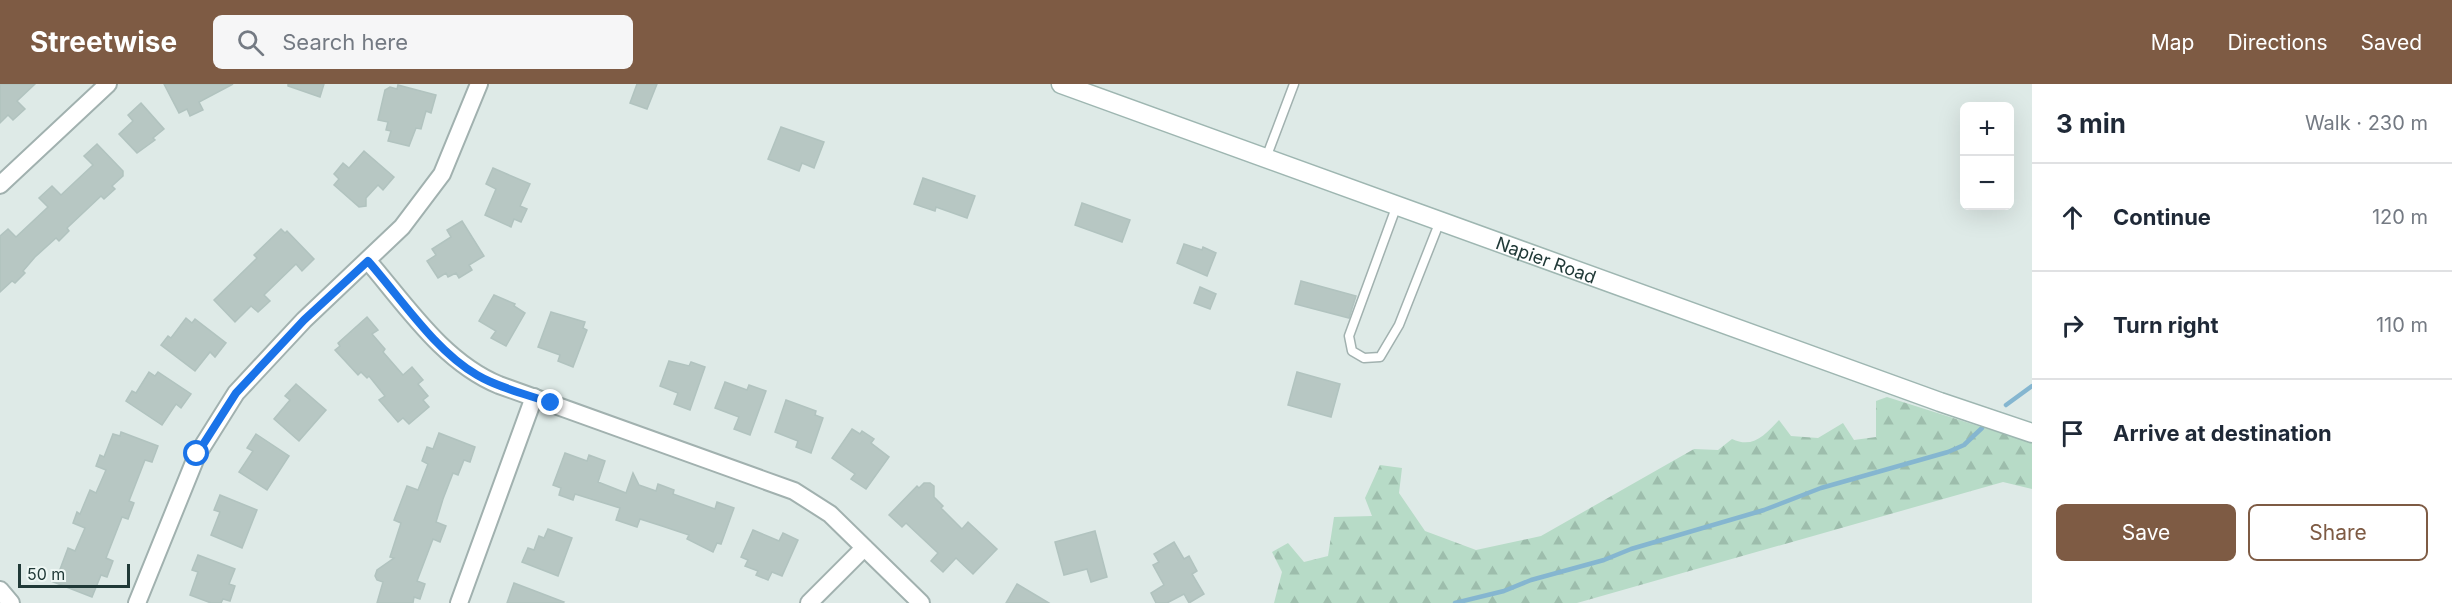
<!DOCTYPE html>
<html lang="en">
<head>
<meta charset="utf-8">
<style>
	:root { --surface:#fff; --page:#f6f6f7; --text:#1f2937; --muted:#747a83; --line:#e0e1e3; --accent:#7e5b44 }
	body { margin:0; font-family:Inter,sans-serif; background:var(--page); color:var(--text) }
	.controls { position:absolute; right:18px; top:18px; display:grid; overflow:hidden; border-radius:9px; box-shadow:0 6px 24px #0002 }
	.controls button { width:54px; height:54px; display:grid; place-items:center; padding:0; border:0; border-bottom:2px solid var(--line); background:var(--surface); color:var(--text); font:30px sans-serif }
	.scale { position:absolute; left:18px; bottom:15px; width:112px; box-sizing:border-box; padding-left:6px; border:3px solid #203937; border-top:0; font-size:16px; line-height:21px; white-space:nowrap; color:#203937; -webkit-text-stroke:4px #eef7f4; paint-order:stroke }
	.stop { position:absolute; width:18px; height:18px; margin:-14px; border:4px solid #1a73e8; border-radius:50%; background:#fff }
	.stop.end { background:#1a73e8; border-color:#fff; box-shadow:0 2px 6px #0008 }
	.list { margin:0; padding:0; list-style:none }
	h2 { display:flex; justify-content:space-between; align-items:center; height:78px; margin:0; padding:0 24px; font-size:26px }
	h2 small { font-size:20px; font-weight:400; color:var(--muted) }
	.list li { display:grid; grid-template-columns:39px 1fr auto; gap:18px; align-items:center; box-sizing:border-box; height:108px; padding:0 24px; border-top:2px solid var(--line) }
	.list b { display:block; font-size:22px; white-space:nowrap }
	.list em { font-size:20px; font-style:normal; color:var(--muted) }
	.actions { display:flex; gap:12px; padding:18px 24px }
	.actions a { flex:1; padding:14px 0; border:2px solid var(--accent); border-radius:9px; text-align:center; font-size:21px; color:var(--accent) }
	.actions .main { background:var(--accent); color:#fff }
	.icon { flex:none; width:33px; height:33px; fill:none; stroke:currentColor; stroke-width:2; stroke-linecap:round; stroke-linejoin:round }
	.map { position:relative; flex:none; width:2032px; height:519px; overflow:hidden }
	header { display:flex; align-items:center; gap:36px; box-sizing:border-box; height:84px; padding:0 30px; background:var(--accent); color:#fff }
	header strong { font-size:28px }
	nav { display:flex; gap:33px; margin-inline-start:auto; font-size:21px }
	.search { width:420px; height:54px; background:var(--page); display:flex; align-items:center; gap:15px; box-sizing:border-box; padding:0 21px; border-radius:9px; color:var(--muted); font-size:22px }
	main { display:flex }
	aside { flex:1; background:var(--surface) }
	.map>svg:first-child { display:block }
</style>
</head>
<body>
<header>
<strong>Streetwise</strong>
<div class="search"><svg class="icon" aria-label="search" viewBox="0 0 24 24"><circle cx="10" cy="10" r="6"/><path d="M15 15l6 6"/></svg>Search here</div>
<nav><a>Map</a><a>Directions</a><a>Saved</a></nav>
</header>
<main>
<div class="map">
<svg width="2032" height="519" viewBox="0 0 2032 519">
	<defs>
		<pattern id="forest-firs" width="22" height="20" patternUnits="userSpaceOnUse" patternTransform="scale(1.5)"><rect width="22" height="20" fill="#b7dbc7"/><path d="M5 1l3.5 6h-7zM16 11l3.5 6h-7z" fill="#9dbdac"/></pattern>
	</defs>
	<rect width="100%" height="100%" fill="#deeae7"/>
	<path fill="url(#forest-firs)" d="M 1887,313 L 2032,359 L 2032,405 L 2003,398 L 1577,519 L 1274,519 L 1282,488 L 1272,468 L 1288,459 L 1304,478 L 1328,472 L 1334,433 L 1372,432 L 1365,414 L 1380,381 L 1402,384 L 1399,409 L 1425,447 L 1476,466 L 1541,452 L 1694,365 L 1718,366 L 1732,355 C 1753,365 1765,351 1779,336 L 1791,352 L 1818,354 L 1843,339 L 1854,356 L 1876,353 L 1876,317 Z"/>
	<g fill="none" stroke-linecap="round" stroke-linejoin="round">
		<g stroke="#85b6d0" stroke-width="4.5">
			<path d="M 2006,321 L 2032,302"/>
			<path d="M 1455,519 L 1504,507 L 1531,496 L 1604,476 L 1631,465 L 1764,426 L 1821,404 L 1948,368 L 1964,361 L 1982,344"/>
		</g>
	</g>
	<g fill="#b7c7c3" stroke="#b1c3bf" stroke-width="1.5">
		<path d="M 0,0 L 35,0 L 17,17 L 25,25 L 13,36 L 8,31 L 0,39 Z"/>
		<path d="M 164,0 L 233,0 L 199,18 L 203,26 L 190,32 L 187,25 L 179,29 Z"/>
		<path d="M 288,0 L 324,0 L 320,13 L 288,2 Z"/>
		<path d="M 637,0 L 657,0 L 647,25 L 630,19 Z"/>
		<path d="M 398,1 L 436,11 L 431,29 L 426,27 L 421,45 L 416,44 L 409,62 L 388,57 L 391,47 L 386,46 L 388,38 L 378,36 L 385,6 L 390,3 L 397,5 Z"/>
		<path d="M 141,19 L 164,45 L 153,54 L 155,56 L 137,69 L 119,50 L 133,37 L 128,31 Z"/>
		<path d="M 781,43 L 824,58 L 814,84 L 802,79 L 799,87 L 768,75 Z"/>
		<path d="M 97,60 L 123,87 L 123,92 L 112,102 L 115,105 L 104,115 L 101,112 L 67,144 L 69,147 L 59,157 L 56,154 L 35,173 L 23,187 L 25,189 L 15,199 L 12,197 L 0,208 L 0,152 L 8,145 L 16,153 L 48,123 L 39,114 L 52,102 L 61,111 L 93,81 L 84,72 Z"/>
		<path d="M 364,67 L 394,93 L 383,106 L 378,101 L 366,114 L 366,122 L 359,123 L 334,101 L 339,95 L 334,90 L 343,79 L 349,84 Z"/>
		<path d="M 493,84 L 530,100 L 520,122 L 527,125 L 521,138 L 514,135 L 511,143 L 485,131 L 496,105 L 486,100 Z"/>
		<path d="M 923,94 L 975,112 L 967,134 L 936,123 L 935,127 L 914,120 Z"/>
		<path d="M 1082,119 L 1130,136 L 1122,158 L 1075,141 Z"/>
		<path d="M 462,137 L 484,172 L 469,181 L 472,186 L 459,194 L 456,189 L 448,193 L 446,189 L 438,194 L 427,177 L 436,171 L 432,165 L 451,153 L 447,146 Z"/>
		<path d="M 281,145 L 285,149 L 287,147 L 314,175 L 302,187 L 296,180 L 264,211 L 270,217 L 258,228 L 251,222 L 235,238 L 214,216 L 257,174 L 254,171 Z"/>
		<path d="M 1184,160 L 1202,166 L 1203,163 L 1216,169 L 1207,192 L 1177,179 Z"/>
		<path d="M 1301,197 L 1356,212 L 1349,234 L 1295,220 Z"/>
		<path d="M 1200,203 L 1216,210 L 1210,225 L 1194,219 Z"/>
		<path d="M 494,211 L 515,220 L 514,222 L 525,229 L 506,262 L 491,254 L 496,247 L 479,237 Z"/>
		<path d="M 551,228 L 585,238 L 583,244 L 587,246 L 573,283 L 558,277 L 560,271 L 538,263 Z"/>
		<path d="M 367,233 L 378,246 L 372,250 L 385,265 L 383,268 L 403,291 L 412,283 L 423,296 L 418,300 L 428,312 L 423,316 L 429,323 L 409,340 L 403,334 L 398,338 L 379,316 L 385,312 L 369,292 L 367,294 L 361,288 L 358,291 L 335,266 L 340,262 L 338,259 Z"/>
		<path d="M 186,234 L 192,239 L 195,235 L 226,259 L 215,273 L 210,268 L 195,287 L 161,261 L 168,252 L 171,254 Z"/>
		<path d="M 669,277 L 689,282 L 691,278 L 705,283 L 690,326 L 674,320 L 678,309 L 660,302 Z"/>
		<path d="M 149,288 L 155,292 L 158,288 L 191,310 L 181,324 L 176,320 L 162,341 L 126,317 L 132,307 L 136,309 Z"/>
		<path d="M 1297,288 L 1340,300 L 1331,333 L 1288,321 Z"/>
		<path d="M 725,298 L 747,306 L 749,301 L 766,307 L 750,351 L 734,345 L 739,333 L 715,324 Z"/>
		<path d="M 296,300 L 326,326 L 299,357 L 274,335 L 290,316 L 285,312 Z"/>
		<path d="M 786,316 L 816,327 L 815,331 L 823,334 L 811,369 L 796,363 L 798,357 L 775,348 Z"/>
		<path d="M 852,345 L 860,350 L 862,347 L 874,355 L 871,359 L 889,373 L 866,405 L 851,395 L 855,390 L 832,374 Z"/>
		<path d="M 121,348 L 158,362 L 152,378 L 145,376 L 129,417 L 134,419 L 128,435 L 122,433 L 106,474 L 113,477 L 107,493 L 101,491 L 92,513 L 51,497 L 56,486 L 59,488 L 68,464 L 75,467 L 85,444 L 73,439 L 77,428 L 80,430 L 90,406 L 96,409 L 106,386 L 96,382 L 100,371 L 104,373 L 113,350 L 120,352 Z"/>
		<path d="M 439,349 L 475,363 L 470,378 L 464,376 L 458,391 L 453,389 L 443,415 L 436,438 L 446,442 L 440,458 L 433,455 L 417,497 L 425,500 L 420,515 L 414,513 L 413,519 L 377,519 L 383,498 L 377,496 L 375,492 L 377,486 L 394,474 L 390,473 L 401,439 L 394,436 L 407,402 L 418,406 L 428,380 L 422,377 L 427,363 L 433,365 Z"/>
		<path d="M 256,350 L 289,372 L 267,406 L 239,388 L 253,367 L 247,364 Z"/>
		<path d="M 565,369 L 587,377 L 589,371 L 605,377 L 598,398 L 626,409 L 633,389 L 639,401 L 656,407 L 658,400 L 674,406 L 673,410 L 715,425 L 717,418 L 734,424 L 721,460 L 717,459 L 713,468 L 687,455 L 689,451 L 662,442 L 640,435 L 637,443 L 616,436 L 620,424 L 575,410 L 573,416 L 559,411 L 561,404 L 553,401 Z"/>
		<path d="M 924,399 L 930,399 L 934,402 L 934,413 L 943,422 L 941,424 L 962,445 L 968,438 L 997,465 L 973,490 L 956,474 L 943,488 L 931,477 L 938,469 L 906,439 L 902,443 L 889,431 L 917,402 L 919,404 Z"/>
		<path d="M 220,411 L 257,426 L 242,464 L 211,451 L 220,428 L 214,426 Z"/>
		<path d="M 548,445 L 572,454 L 558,492 L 522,478 L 528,464 L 534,466 L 539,452 L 544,454 Z"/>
		<path d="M 753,446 L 779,457 L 783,449 L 798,456 L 782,492 L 772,488 L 768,496 L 756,491 L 758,487 L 745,482 L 748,476 L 741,473 Z"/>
		<path d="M 1095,447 L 1107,493 L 1091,498 L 1087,485 L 1064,491 L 1055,458 Z"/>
		<path d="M 1174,458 L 1184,475 L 1189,472 L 1197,487 L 1192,490 L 1204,510 L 1189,519 L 1184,510 L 1167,519 L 1156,519 L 1151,509 L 1164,501 L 1153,481 L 1159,478 L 1154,470 Z"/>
		<path d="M 198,471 L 235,485 L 229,500 L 235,502 L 230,517 L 223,515 L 221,519 L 211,519 L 190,511 L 198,488 L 192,486 Z"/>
		<path d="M 514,499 L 564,518 L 563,519 L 507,519 Z"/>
		<path d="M 1017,500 L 1049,519 L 1006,519 Z"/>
	</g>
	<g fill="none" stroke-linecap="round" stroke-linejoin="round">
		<defs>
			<g id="lane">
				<path d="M 1266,74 L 1294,0"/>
				<path d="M 1397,121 L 1349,252 L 1352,267 L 1364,274 L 1380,273 L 1399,241 L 1440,137"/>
			</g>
			<g id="street">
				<path d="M 0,101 L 108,0"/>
				<path d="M 368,177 C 406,221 443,278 499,301 L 794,407 L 830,430 L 921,519"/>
				<path d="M 0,506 L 11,519"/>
				<path d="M 137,519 L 197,371 L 236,309 L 304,236 L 402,143 L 442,90 L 479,0"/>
				<path d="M 459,519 L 534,313"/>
				<path d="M 809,519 L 864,464"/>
			</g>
			<g id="secondary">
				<path id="s1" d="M 1061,0 L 1940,318 L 2032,349"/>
			</g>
		</defs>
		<use href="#lane" stroke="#a1b1af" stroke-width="11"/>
		<use href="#street" stroke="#a1b1af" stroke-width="20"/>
		<use href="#secondary" stroke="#9eb6b1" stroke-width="21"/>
		<use href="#lane" stroke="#fff" stroke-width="8"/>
		<use href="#street" stroke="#fff" stroke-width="16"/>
		<use href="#secondary" stroke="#fff" stroke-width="18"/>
	</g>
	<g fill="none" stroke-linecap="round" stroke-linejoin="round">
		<path stroke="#1a73e8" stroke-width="8" d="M 197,370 L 236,309 L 304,236 L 368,177 C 400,213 435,267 477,291 C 499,304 526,310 551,319"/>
	</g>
	<g text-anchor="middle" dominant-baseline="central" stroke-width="4.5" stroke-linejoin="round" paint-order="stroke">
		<g font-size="18" fill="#203937" stroke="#eef7f4">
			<text stroke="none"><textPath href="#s1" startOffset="516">Napier Road</textPath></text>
		</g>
	</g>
</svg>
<div class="controls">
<button>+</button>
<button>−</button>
</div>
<div class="scale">50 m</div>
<div class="stop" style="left:197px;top:370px"></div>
<div class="stop end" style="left:551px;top:319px"></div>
</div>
<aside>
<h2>3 min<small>Walk · 230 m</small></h2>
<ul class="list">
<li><svg class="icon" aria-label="ahead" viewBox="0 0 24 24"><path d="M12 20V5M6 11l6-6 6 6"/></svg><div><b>Continue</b></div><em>120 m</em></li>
<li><svg class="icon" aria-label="right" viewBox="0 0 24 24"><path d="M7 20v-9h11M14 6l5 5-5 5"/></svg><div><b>Turn right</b></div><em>110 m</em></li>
<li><svg class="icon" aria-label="arrive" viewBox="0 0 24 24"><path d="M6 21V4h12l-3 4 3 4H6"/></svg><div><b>Arrive at destination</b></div></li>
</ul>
<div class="actions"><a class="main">Save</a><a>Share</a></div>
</aside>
</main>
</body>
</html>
